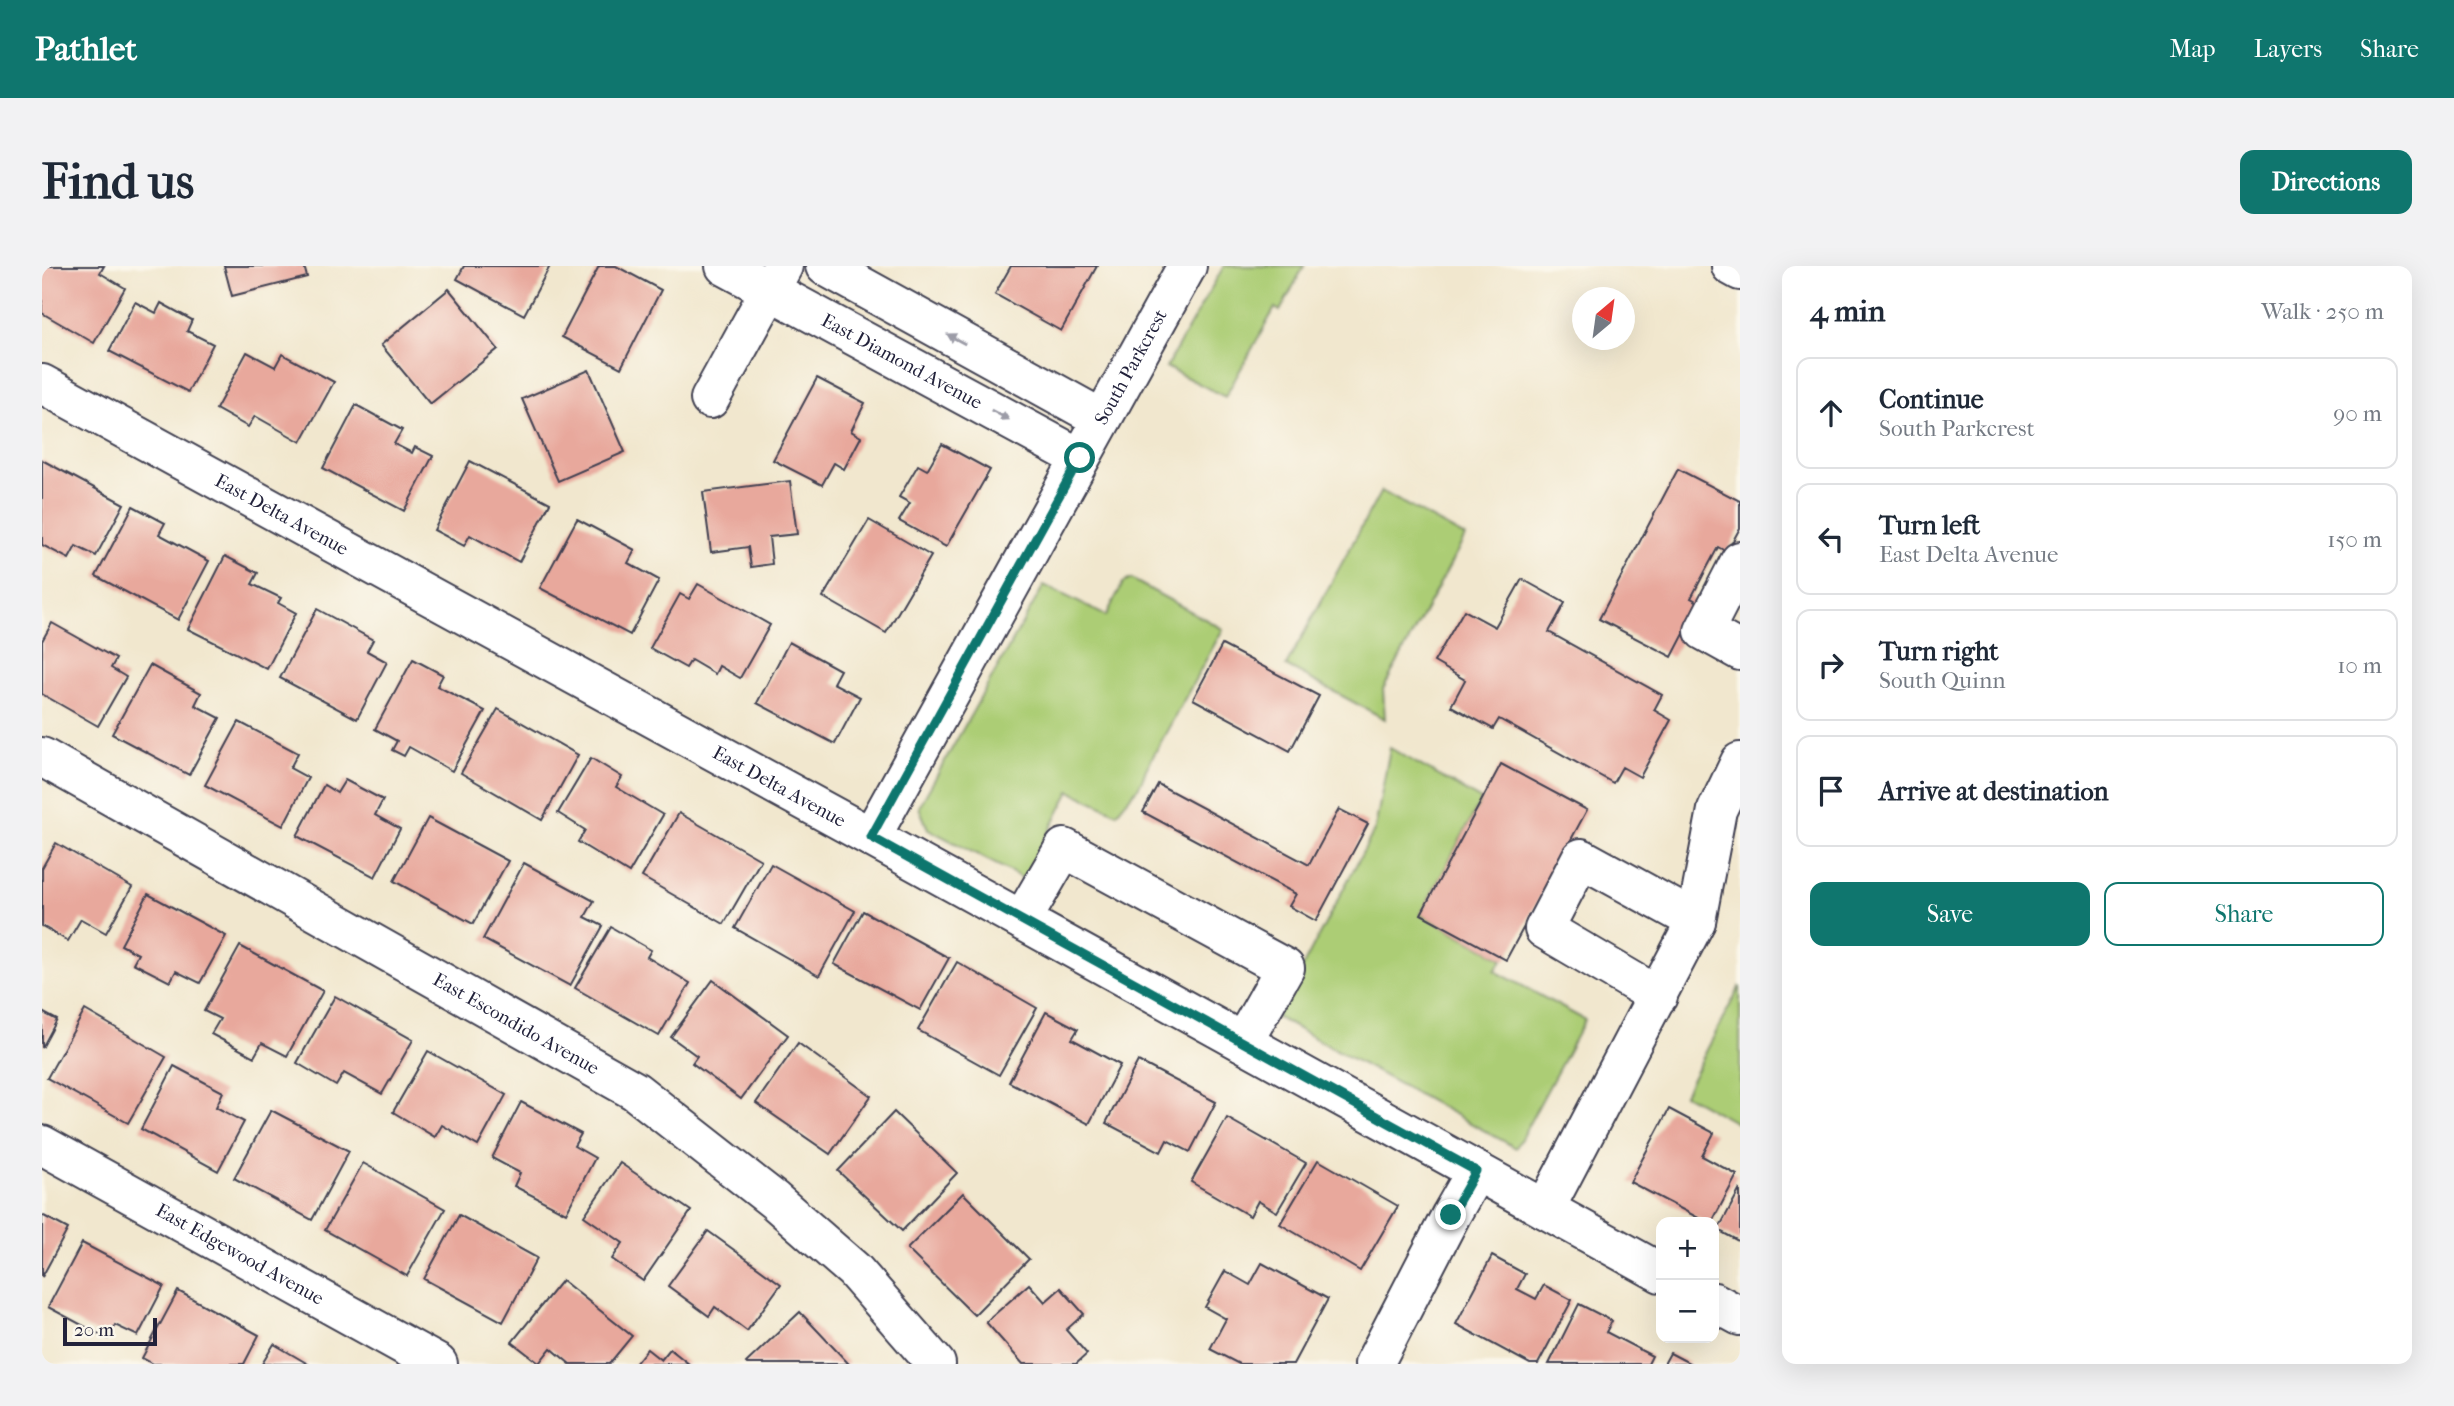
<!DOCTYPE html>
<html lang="en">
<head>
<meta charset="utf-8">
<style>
	:root { --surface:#fff; --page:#f2f2f3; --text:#1f2937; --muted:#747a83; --line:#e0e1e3; --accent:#0f766e }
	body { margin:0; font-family:"IM FELL French Canon",serif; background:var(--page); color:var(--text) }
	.controls { position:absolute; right:21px; bottom:21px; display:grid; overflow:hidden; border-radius:14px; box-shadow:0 7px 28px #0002 }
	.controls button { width:63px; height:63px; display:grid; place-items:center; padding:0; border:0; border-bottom:2px solid var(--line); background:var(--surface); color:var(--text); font:35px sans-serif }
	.compass { position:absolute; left:1530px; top:21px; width:63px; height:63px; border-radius:50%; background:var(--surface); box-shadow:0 7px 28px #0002; rotate:29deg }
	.scale { position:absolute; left:21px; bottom:18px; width:94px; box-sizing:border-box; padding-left:7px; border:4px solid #22223b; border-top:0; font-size:19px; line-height:24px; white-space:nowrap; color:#22223b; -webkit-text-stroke:5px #fbf7ec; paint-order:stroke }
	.stop { position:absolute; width:21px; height:21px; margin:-16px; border:5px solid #0f766e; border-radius:50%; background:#fff }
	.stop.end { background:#0f766e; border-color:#fff; box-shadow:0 2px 7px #0008 }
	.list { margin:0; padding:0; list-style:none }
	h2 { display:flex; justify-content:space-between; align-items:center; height:91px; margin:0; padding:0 28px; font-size:30px }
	h2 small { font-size:23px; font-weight:400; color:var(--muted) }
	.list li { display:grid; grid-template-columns:46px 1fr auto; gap:21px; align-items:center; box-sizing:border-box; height:112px; margin:0 14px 14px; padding:0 14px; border:2px solid var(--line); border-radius:14px }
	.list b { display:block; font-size:26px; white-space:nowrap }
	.list p { margin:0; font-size:23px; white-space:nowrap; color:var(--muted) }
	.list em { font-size:23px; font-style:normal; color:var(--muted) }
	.actions { display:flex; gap:14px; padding:21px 28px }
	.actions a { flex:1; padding:16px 0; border:2px solid var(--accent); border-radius:14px; text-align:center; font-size:24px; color:var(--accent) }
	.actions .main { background:var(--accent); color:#fff }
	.icon { flex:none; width:38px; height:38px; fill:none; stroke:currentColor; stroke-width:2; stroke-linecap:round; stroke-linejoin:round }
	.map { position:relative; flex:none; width:1698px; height:1098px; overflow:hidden; border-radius:14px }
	header { display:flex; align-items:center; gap:42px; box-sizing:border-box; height:98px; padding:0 35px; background:var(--accent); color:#fff }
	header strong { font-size:33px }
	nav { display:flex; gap:38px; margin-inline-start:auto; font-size:24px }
	.intro { display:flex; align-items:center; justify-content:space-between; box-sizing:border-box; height:168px; padding:0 42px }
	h1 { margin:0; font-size:49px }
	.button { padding:18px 32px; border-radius:14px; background:var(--accent); color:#fff; font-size:24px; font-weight:700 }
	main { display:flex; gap:42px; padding:0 42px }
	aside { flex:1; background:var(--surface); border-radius:14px; box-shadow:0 7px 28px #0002 }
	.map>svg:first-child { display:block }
</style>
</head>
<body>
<header>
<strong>Pathlet</strong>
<nav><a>Map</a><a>Layers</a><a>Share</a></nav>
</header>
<div class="intro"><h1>Find us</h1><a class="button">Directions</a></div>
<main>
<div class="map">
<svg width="1698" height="1098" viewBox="0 0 1698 1098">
	<rect width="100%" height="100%" fill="#fbf7ec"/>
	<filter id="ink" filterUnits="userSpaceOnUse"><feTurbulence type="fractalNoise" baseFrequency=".0143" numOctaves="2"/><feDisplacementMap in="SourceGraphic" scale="14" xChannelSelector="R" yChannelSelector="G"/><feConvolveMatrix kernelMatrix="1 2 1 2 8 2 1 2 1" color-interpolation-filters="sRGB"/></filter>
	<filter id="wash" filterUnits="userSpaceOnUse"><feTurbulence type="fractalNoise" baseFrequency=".00686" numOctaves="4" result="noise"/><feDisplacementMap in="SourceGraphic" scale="28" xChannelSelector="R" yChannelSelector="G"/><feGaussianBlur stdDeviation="1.57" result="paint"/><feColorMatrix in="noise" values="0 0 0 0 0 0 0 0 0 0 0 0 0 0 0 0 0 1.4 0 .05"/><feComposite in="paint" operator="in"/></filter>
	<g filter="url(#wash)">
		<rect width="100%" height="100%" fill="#f1e7ce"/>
		<g fill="#accd75" stroke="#677858" stroke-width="2">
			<path d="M 1182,0 L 1262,0 L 1238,45 L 1233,42 L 1183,131 L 1124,101 Z"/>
			<path d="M 1339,225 L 1423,271 L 1341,423 L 1343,453 L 1244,400 Z"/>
			<path d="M 1089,313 L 1181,363 L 1104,503 C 1099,524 1086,530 1075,547 L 1028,525 L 982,613 L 886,563 L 877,541 L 1002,319 L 1064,350 L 1081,317 Z"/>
			<path d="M 1348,482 L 1439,534 L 1379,648 L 1461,693 L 1453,705 L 1543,754 L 1474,882 L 1234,751 L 1333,563 Z"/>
			<path d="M 1698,720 L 1698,859 L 1642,828 Z"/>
		</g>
		<g id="blocks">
			<g fill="#e8a89c">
				<path d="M 0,0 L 62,0 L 58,7 L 83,22 L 52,77 L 0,47 Z"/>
				<path d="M 182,0 L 262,0 L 265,11 L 190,30 Z"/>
				<path d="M 422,0 L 508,0 L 482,49 L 415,13 Z"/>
				<path d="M 557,0 L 574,0 L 619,24 L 579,102 L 520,71 Z"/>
				<path d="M 969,0 L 1055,0 L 1019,65 L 953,28 Z"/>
				<path d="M 407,23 L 456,83 L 388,138 L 339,79 Z"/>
				<path d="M 93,36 L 114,47 L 119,37 L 150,54 L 145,65 L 171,78 L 146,126 L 67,85 Z"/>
				<path d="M 205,86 L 233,101 L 240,88 L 292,116 L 259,176 L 213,150 L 206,161 L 174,143 Z"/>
				<path d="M 547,104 L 583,186 L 516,215 L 480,133 Z"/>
				<path d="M 775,112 L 823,137 L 809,165 L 819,171 L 802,203 L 792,197 L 780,219 L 731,194 Z"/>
				<path d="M 314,139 L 360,164 L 352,178 L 370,187 L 373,181 L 391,190 L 362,245 L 281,202 Z"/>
				<path d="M 900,178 L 948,204 L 904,281 L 857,255 L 868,237 L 857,231 L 876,199 L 885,204 Z"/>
				<path d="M 0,194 L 82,238 L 54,290 L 34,280 L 27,293 L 0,279 Z"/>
				<path d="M 428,195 L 508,237 L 477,296 L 428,269 L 422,280 L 392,264 Z"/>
				<path d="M 1636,203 L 1698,235 L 1698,262 L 1685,286 L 1676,281 L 1649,332 L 1658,337 L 1630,391 L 1557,353 Z"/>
				<path d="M 748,215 L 755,268 L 727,271 L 730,298 L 709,301 L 706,281 L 669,286 L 661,226 Z"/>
				<path d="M 91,240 L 123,257 L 117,268 L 167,295 L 136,354 L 54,310 Z"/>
				<path d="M 535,253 L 593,284 L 586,297 L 617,314 L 588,369 L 498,322 Z"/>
				<path d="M 827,254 L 889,290 L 844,367 L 781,331 Z"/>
				<path d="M 183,290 L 216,307 L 210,318 L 239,332 L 236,337 L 254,347 L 225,403 L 146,363 Z"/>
				<path d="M 1480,313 L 1523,337 L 1507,366 L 1620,429 L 1612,444 L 1629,454 L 1598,511 L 1580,501 L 1571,517 L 1457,453 L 1451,463 L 1409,440 L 1423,414 L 1392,396 L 1422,344 L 1453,361 Z"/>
				<path d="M 656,318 L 728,359 L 698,412 L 677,400 L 673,408 L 649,394 L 644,402 L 608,382 L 638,328 L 647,333 Z"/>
				<path d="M 275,343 L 331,374 L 325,385 L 345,396 L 315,453 L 238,412 Z"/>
				<path d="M 10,357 L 74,393 L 69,402 L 84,411 L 56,460 L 0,428 L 0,375 Z"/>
				<path d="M 747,376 L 798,404 L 791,417 L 818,431 L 793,478 L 715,437 Z"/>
				<path d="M 1180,379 L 1277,430 L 1248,485 L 1151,433 Z"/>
				<path d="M 371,393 L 401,409 L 395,420 L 443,445 L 410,505 L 367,481 L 362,490 L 350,484 L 355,475 L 333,463 Z"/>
				<path d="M 108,399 L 159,427 L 153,439 L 178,452 L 147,509 L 70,468 Z"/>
				<path d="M 456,443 L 536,489 L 500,554 L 419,507 Z"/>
				<path d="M 197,456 L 256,487 L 248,502 L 266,512 L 241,560 L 163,519 Z"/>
				<path d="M 549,492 L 580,511 L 574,521 L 621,549 L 587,607 L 536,576 L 543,564 L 516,547 Z"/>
				<path d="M 1459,498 L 1545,544 L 1464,694 L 1379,648 Z"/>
				<path d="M 303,514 L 341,534 L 333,549 L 358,563 L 333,611 L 255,570 L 282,519 L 295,527 Z"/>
				<path d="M 1116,518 L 1267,599 L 1297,543 L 1326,558 L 1274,655 L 1247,640 L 1254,628 L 1101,546 Z"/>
				<path d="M 637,547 L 719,594 L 682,658 L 600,611 Z"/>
				<path d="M 386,552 L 466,595 L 431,658 L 352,615 Z"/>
				<path d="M 14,577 L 90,621 L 64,667 L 39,653 L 26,675 L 0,660 L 0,602 Z"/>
				<path d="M 482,597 L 552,635 L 543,651 L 561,660 L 528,720 L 441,673 Z"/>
				<path d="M 729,598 L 813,645 L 777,710 L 693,662 Z"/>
				<path d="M 106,628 L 184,670 L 158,717 L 134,705 L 128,716 L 91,697 L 96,688 L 79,679 Z"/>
				<path d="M 821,645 L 907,692 L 878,744 L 792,698 Z"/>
				<path d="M 569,661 L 609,684 L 605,691 L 648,717 L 617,770 L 533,722 Z"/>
				<path d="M 198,680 L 281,725 L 245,790 L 220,777 L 212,791 L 169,768 L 178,753 L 162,745 Z"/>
				<path d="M 915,696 L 995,742 L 957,809 L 876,764 Z"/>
				<path d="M 671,714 L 746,769 L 699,833 L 650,797 L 655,790 L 629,771 Z"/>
				<path d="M 293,730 L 371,774 L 340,828 L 302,807 L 294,820 L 255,797 Z"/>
				<path d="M 43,744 L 124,791 L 86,857 L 5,812 Z"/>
				<path d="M 0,746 L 15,754 L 0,782 Z"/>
				<path d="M 1004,746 L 1036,763 L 1030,773 L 1078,799 L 1047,858 L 967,816 Z"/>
				<path d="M 756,777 L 829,830 L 788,888 L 714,837 Z"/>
				<path d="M 386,785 L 464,829 L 436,880 L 400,859 L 393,871 L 351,846 Z"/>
				<path d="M 1096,795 L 1174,836 L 1148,886 L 1125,874 L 1119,886 L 1064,857 Z"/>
				<path d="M 132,800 L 181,826 L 174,841 L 202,856 L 176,905 L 99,863 Z"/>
				<path d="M 479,836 L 539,868 L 532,880 L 553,892 L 524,947 L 472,920 L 478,907 L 450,892 Z"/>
				<path d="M 1627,843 L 1672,867 L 1660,890 L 1695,909 L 1670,956 L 1664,956 L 1588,916 Z"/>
				<path d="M 229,844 L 307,885 L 270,954 L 192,912 Z"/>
				<path d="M 852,846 L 915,907 L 860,965 L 796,905 Z"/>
				<path d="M 1185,852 L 1264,897 L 1235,946 L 1216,935 L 1208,950 L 1149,916 Z"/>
				<path d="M 1276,894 L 1356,940 L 1318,1005 L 1238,958 Z"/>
				<path d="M 321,897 L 403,943 L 365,1010 L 283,964 Z"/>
				<path d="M 578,897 L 649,945 L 601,1015 L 570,993 L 581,977 L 542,950 Z"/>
				<path d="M 1698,923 L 1698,976 L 1676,964 Z"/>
				<path d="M 921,927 L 987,993 L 932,1049 L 865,983 Z"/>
				<path d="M 0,949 L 26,963 L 0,1011 Z"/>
				<path d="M 417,949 L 495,992 L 461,1056 L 382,1013 Z"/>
				<path d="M 666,965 L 739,1018 L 705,1065 L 673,1041 L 667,1050 L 626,1020 Z"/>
				<path d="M 40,977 L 122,1020 L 96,1070 L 73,1059 L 66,1073 L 6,1041 Z"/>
				<path d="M 1450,990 L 1483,1008 L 1475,1023 L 1494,1033 L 1502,1019 L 1530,1034 L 1496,1098 L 1488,1098 L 1414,1058 Z"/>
				<path d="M 1220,997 L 1286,1033 L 1251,1098 L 1197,1098 L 1168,1083 L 1184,1053 L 1163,1041 L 1183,1005 L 1208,1019 Z"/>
				<path d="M 520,1014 L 590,1070 L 567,1098 L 528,1098 L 509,1082 L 497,1097 L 470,1076 Z"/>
				<path d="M 987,1018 L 1003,1036 L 1019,1022 L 1042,1048 L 1024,1064 L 1045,1088 L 1034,1098 L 981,1098 L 944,1056 Z"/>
				<path d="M 136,1025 L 217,1069 L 202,1098 L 111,1098 L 100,1092 Z"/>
				<path d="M 1537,1038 L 1570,1055 L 1564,1066 L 1610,1090 L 1606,1098 L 1507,1098 Z"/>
				<path d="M 758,1046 L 807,1098 L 705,1098 L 704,1097 Z"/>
				<path d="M 232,1078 L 266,1098 L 220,1098 Z"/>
				<path d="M 605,1083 L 619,1094 L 628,1083 L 647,1098 L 593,1098 Z"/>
				<path d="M 1628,1087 L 1649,1098 L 1622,1098 Z"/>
			</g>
		</g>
	</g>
	<g filter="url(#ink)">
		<use href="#blocks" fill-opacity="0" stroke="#414051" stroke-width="2"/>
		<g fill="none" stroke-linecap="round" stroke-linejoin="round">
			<defs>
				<g id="minor">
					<path id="s1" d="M 683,0 L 1038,192"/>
					<path d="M 783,0 L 1060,153"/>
					<path d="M 1689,0 L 1698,5"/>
					<path id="s2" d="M 0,118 L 829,571 L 1619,1007"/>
					<path d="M 668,133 L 741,0"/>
					<path d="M 1698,295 L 1662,365 L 1698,385"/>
					<path id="s3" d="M 0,491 L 593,825 L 732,934 L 812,1004 L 894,1098"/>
					<path id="s4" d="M 829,571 L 1145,0"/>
					<path d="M 980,654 L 1022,582 L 1243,702 L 1201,776"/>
					<path d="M 1616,730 L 1502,663 L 1539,592 L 1654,655"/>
					<path id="s5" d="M 0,879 L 396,1098"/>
					<path d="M 1503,943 L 1654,655 L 1675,544 L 1698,496"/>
					<path d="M 1672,1036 L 1698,1050"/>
					<path d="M 1332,1098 L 1409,949 L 1434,905"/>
				</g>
			</defs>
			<use href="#minor" stroke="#414051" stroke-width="42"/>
			<use href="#minor" stroke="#fff" stroke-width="38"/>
		</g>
		<defs><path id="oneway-solid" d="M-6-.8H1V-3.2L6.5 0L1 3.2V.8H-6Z" transform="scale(1.75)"/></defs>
		<g fill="#9c9ca7">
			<use href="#oneway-solid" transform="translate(914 73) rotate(-151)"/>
			<use href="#oneway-solid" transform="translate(958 149) rotate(28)"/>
		</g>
	</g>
	<g fill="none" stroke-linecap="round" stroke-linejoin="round" filter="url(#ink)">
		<path stroke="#0f766e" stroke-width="9" d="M 1038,192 L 829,571 L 1434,905 L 1409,949"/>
	</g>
	<g text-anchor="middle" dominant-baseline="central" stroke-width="7" stroke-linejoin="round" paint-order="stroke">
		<g font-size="19" fill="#22223b" stroke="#fbf7ec">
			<text stroke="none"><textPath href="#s1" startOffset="201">East Diamond Avenue</textPath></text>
			<text stroke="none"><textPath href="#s4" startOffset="537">South Parkcrest</textPath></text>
			<text stroke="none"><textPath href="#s2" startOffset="273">East Delta Avenue</textPath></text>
			<text stroke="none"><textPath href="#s2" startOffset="840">East Delta Avenue</textPath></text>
			<text stroke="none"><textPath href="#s3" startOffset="544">East Escondido Avenue</textPath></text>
			<text stroke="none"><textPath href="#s5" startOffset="226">East Edgewood Avenue</textPath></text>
		</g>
	</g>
</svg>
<div class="controls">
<button>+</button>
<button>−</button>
</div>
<svg class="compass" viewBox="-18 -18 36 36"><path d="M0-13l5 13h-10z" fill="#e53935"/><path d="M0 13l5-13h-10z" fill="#747a83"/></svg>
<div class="scale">20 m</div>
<div class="stop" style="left:1038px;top:192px"></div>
<div class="stop end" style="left:1409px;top:949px"></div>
</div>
<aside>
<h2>4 min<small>Walk · 250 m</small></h2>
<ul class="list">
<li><svg class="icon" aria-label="ahead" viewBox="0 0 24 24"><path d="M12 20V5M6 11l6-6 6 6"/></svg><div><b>Continue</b><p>South Parkcrest</p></div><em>90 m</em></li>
<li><svg class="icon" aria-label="left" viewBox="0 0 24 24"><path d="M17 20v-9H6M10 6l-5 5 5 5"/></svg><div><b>Turn left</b><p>East Delta Avenue</p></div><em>150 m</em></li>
<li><svg class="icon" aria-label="right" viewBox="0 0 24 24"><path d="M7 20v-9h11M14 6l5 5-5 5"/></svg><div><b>Turn right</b><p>South Quinn</p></div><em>10 m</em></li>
<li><svg class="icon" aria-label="arrive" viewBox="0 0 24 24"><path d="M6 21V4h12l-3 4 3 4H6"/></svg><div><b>Arrive at destination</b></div></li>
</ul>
<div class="actions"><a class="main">Save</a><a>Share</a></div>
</aside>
</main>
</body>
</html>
